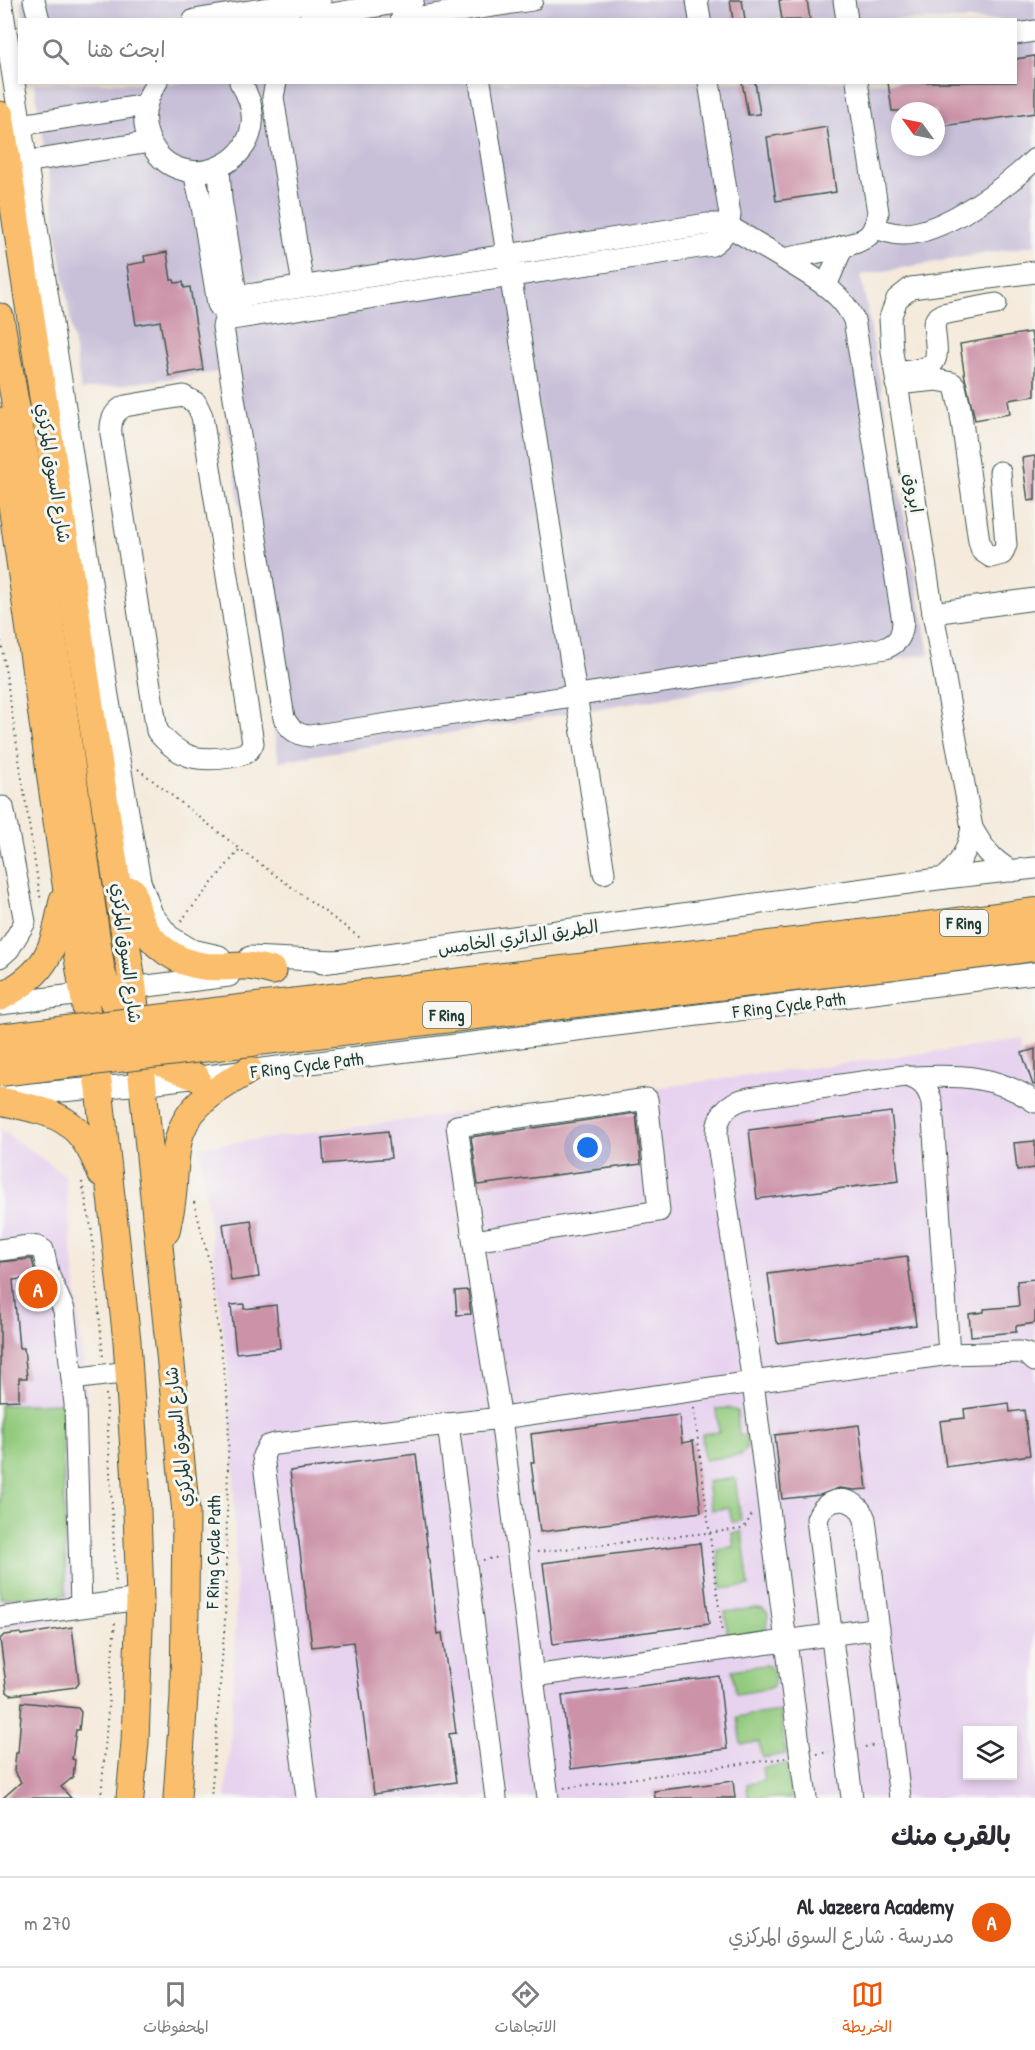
<!DOCTYPE html>
<html lang="ar">
<head>
<meta charset="utf-8">
<style>
	:root { --surface:#fff; --page:#f7f7f7; --text:#2b2b33; --muted:#7c7c81; --line:#e1e1e2; --accent:#ea580c }
	body { margin:0; font-family:"Patrick Hand","Playpen Sans Arabic",sans-serif; background:var(--page); color:var(--text); direction:rtl }
	.controls { position:absolute; right:18px; bottom:18px; display:grid; overflow:hidden; border-radius:0px; box-shadow:0 3px 9px #0003 }
	.controls button { width:54px; height:54px; display:grid; place-items:center; padding:0; border:0; border-bottom:2px solid var(--line); background:var(--surface); color:var(--text); font:30px sans-serif }
	.compass { position:absolute; left:891px; top:102px; width:54px; height:54px; border-radius:50%; background:var(--surface); box-shadow:0 3px 9px #0003; rotate:303deg }
	.you { position:absolute; left:588px; top:1148px; width:21px; height:21px; margin:-15px; border:4px solid #fff; border-radius:50%; background:#1a73e8; box-shadow:0 0 0 9px #1a73e833 }
	.badge { display:grid; place-items:center; width:39px; height:39px; border-radius:50%; background:var(--accent); color:#fff; font-size:20px; font-weight:700 }
	.pin { position:absolute; translate:-50% -50%; border:3px solid #fff; box-shadow:0 2px 6px #0006 }
	.list { margin:0; padding:0; list-style:none }
	h2 { display:flex; justify-content:space-between; align-items:center; height:78px; margin:0; padding:0 24px; font-size:26px }
	h2 small { font-size:20px; font-weight:400; color:var(--muted) }
	.list li { display:grid; grid-template-columns:39px 1fr auto; gap:18px; align-items:center; box-sizing:border-box; height:90px; padding:0 24px; border-top:2px solid var(--line) }
	.list b { display:block; font-size:22px; white-space:nowrap }
	.list p { margin:0; font-size:20px; white-space:nowrap; color:var(--muted) }
	.list em { font-size:20px; font-style:normal; color:var(--muted) }
	.icon { flex:none; width:33px; height:33px; fill:none; stroke:currentColor; stroke-width:2; stroke-linecap:round; stroke-linejoin:round }
	.map { position:relative; flex:none; width:1035px; height:1798px; overflow:hidden; direction:ltr }
	.search { position:absolute; background:var(--surface); box-shadow:0 3px 9px #0003; left:18px; right:18px; top:18px; height:66px; display:flex; align-items:center; gap:15px; box-sizing:border-box; padding:0 21px; border-radius:0px; color:var(--muted); font-size:22px }
	.sheet { height:168px; background:var(--surface) }
	nav { display:flex; justify-content:space-around; align-items:center; box-sizing:border-box; height:84px; border-top:2px solid var(--line); background:var(--surface); font-size:16px; color:var(--muted) }
	nav a { display:grid; justify-items:center; gap:3px }
	nav .on { color:var(--accent) }
	.map>svg:first-child { display:block }
</style>
</head>
<body>
<div class="map">
<svg width="1035" height="1798" viewBox="0 0 1035 1798">
	<rect width="100%" height="100%" fill="#f6f6f2"/>
	<filter id="ink" filterUnits="userSpaceOnUse"><feTurbulence type="fractalNoise" baseFrequency=".0167" numOctaves="2"/><feDisplacementMap in="SourceGraphic" scale="12" xChannelSelector="R" yChannelSelector="G"/><feConvolveMatrix kernelMatrix="1 2 1 2 8 2 1 2 1" color-interpolation-filters="sRGB"/></filter>
	<filter id="wash" filterUnits="userSpaceOnUse"><feTurbulence type="fractalNoise" baseFrequency=".008" numOctaves="4" result="noise"/><feDisplacementMap in="SourceGraphic" scale="24" xChannelSelector="R" yChannelSelector="G"/><feGaussianBlur stdDeviation="1.35" result="paint"/><feColorMatrix in="noise" values="0 0 0 0 0 0 0 0 0 0 0 0 0 0 0 0 0 1.4 0 .05"/><feComposite in="paint" operator="in"/></filter>
	<g filter="url(#wash)">
		<rect width="100%" height="100%" fill="#f5eadb"/>
		<g fill="#e7d2ef" fill-rule="evenodd">
			<path d="M 1017,1041 L 1029,1078 L 1035,1082 L 1035,1798 L 225,1798 L 230,1748 L 236,1619 L 234,1475 L 228,1369 L 200,1147 ZM 968,1730 L 1012,1730 L 1012,1776 L 968,1776 Z"/>
			<path d="M 0,1129 L 65,1175 L 87,1403 L 92,1618 L 0,1629 Z"/>
		</g>
		<path fill="#c8bfd8" fill-rule="evenodd" d="M 21,0 L 1035,0 L 1035,245 L 861,275 L 929,654 L 279,761 L 219,372 L 81,390 L 34,83 L 1016,82 L 1016,20 L 24,20 ZM 900,111 L 936,111 L 936,147 L 900,147 Z"/>
		<g fill="#93cb7e" stroke="#598459" stroke-width="1.5">
			<path d="M 62,1403 L 66,1595 L 0,1598 L 0,1405 Z"/>
			<path d="M 728,1408 L 737,1411 L 739,1436 L 746,1435 L 747,1448 L 741,1455 L 704,1460 L 702,1434 L 719,1432 L 716,1409 Z"/>
			<path d="M 735,1478 L 741,1521 L 732,1522 L 729,1508 L 711,1510 L 707,1482 Z"/>
			<path d="M 742,1532 L 749,1586 L 722,1589 L 717,1549 L 734,1547 L 732,1533 Z"/>
			<path d="M 757,1608 L 763,1609 L 768,1614 L 766,1629 L 761,1632 L 728,1637 L 725,1612 Z"/>
			<path d="M 764,1665 L 769,1666 C 775,1671 775,1679 773,1686 L 767,1689 L 736,1694 L 732,1670 Z"/>
			<path d="M 780,1711 L 786,1754 L 762,1758 L 759,1742 L 741,1744 L 737,1717 Z"/>
			<path d="M 787,1764 L 791,1798 L 748,1798 L 747,1784 L 764,1781 L 762,1768 Z"/>
		</g>
		<g id="blocks">
			<g fill="#cc93a8">
				<path d="M 730,0 L 742,0 L 745,20 L 733,20 Z"/>
				<path d="M 779,0 L 807,0 L 810,20 L 782,20 Z"/>
				<path d="M 1035,56 L 1035,113 L 936,127 L 936,111 L 892,111 L 888,82 L 1016,82 L 1016,59 Z"/>
				<path d="M 742,82 L 755,82 L 760,114 L 748,115 Z"/>
				<path d="M 827,127 L 836,192 L 776,201 L 767,137 Z"/>
				<path d="M 167,252 L 171,280 L 174,280 L 175,283 L 183,282 L 184,288 L 190,287 L 203,370 L 169,376 L 160,321 L 136,325 L 127,265 L 145,262 L 144,256 Z"/>
				<path d="M 1031,332 L 1035,359 L 1035,396 L 1008,400 L 1010,414 L 975,420 L 965,378 L 960,344 Z"/>
				<path d="M 1035,456 L 1035,500 L 1028,501 L 1022,458 Z"/>
				<path d="M 1035,1049 L 1035,1085 L 1033,1085 L 1022,1053 Z"/>
				<path d="M 891,1112 L 899,1181 L 757,1199 L 749,1130 Z"/>
				<path d="M 636,1113 L 641,1164 L 478,1185 L 471,1137 Z"/>
				<path d="M 388,1131 L 391,1158 L 324,1164 L 322,1138 Z"/>
				<path d="M 1035,1141 L 1035,1168 L 1017,1170 L 1014,1143 Z"/>
				<path d="M 251,1220 L 259,1277 L 231,1281 L 223,1224 Z"/>
				<path d="M 907,1256 L 916,1325 L 777,1343 L 768,1274 Z"/>
				<path d="M 29,1259 L 32,1259 L 36,1277 L 13,1280 L 19,1348 L 24,1348 L 27,1378 L 19,1378 L 19,1400 L 0,1401 L 0,1262 Z"/>
				<path d="M 1035,1279 L 1035,1323 L 1016,1326 L 1016,1332 L 971,1336 L 969,1314 L 984,1312 L 984,1309 L 1019,1306 L 1017,1281 Z"/>
				<path d="M 468,1290 L 471,1314 L 457,1315 L 455,1291 Z"/>
				<path d="M 244,1304 L 244,1309 L 276,1305 L 280,1348 L 236,1353 L 231,1305 Z"/>
				<path d="M 1009,1403 L 1010,1412 L 1024,1410 L 1030,1455 L 946,1467 L 940,1421 L 965,1418 L 964,1409 Z"/>
				<path d="M 679,1415 L 682,1443 L 693,1441 L 701,1512 L 540,1532 L 531,1462 L 534,1462 L 531,1434 Z"/>
				<path d="M 859,1425 L 867,1489 L 855,1490 L 839,1488 L 820,1495 L 782,1499 L 775,1435 Z"/>
				<path d="M 416,1454 L 438,1634 L 442,1633 L 456,1733 L 449,1734 L 456,1782 L 374,1794 L 353,1642 L 312,1647 L 290,1471 Z"/>
				<path d="M 700,1543 L 709,1624 L 553,1644 L 543,1563 Z"/>
				<path d="M 72,1627 L 79,1683 L 76,1687 L 11,1695 L 7,1692 L 0,1639 L 4,1635 L 21,1633 L 21,1635 Z"/>
				<path d="M 719,1676 L 727,1749 L 571,1769 L 562,1696 Z"/>
				<path d="M 22,1702 L 78,1708 L 81,1712 L 79,1730 L 76,1730 L 72,1759 L 75,1760 L 73,1777 L 61,1787 L 71,1798 L 3,1798 L 21,1782 L 14,1771 L 16,1753 L 18,1753 Z"/>
				<path d="M 733,1781 L 735,1798 L 655,1798 L 654,1791 Z"/>
			</g>
		</g>
	</g>
	<g filter="url(#ink)">
		<use href="#blocks" fill-opacity="0" stroke="#3f574d" stroke-width="1.5"/>
		<g fill="none" stroke-linecap="round" stroke-linejoin="round">
			<defs>
				<g id="minor">
					<path d="M 1,0 L 62,387 L 108,696 L 140,881 L 152,914 L 169,936 L 192,950 L 219,956"/>
					<path d="M 34,0 L 39,20"/>
					<path d="M 697,0 L 700,20"/>
					<path d="M 844,0 L 847,20"/>
					<path d="M 287,14 L 294,4 L 320,0"/>
					<path d="M 194,20 L 294,4"/>
					<path d="M 309,20 L 313,17 L 413,0"/>
					<path d="M 401,20 L 532,0"/>
					<path d="M 1016,34 L 1035,31"/>
					<path d="M 157,82 C 147,96 142,114 146,130 C 168,212 291,160 240,82"/>
					<path d="M 276,82 L 273,97 L 303,286"/>
					<path d="M 480,82 L 604,873"/>
					<path d="M 20,125 L 146,105"/>
					<path d="M 25,161 L 38,160 L 150,142"/>
					<path d="M 219,168 L 221,199 L 239,312"/>
					<path d="M 194,172 L 202,206 L 218,304 L 226,316 L 232,319 L 712,245 C 724,237 728,229 730,215 L 709,82"/>
					<path d="M 874,227 C 883,231 892,234 902,234 C 941,235 1008,186 1035,159"/>
					<path d="M 784,259 C 810,276 841,290 854,320 L 903,622 C 902,636 899,642 886,648 L 310,736 C 297,735 290,730 284,718 L 223,327 C 226,311 234,301 248,295 L 708,224 L 721,224 L 728,226 L 784,259 C 804,254 858,248 870,234 C 875,228 877,220 878,212 L 857,82"/>
					<path d="M 826,286 L 843,246"/>
					<path d="M 903,372 C 944,367 937,360 934,324 L 936,319 L 942,314 L 996,304"/>
					<path d="M 896,384 L 937,380 L 952,383 L 955,386 L 960,408 L 979,541 L 982,551 L 991,557 L 1002,554 L 1006,545 L 1000,472"/>
					<path d="M 183,396 L 196,403 L 202,416 L 253,743 C 248,755 241,755 230,757 C 197,762 179,758 157,731 L 111,434 C 110,421 113,412 125,406 Z"/>
					<path d="M 933,613 L 1035,599"/>
					<path d="M 1012,871 C 992,861 982,846 972,828 L 933,613 L 892,352 L 890,318 L 897,299 L 911,288 L 1035,272"/>
					<path d="M 945,878 C 961,863 968,849 972,828"/>
					<path d="M 0,957 L 9,949 L 25,922 L 3,807"/>
					<path d="M 250,957 L 336,961"/>
					<path d="M 322,963 L 945,878 L 1035,868"/>
					<path d="M 0,1004 L 229,976"/>
					<path d="M 914,1077 C 958,1075 997,1075 1035,1102"/>
					<path d="M 4,1096 L 142,1084 L 1035,973"/>
					<path d="M 474,1241 L 659,1211 L 647,1099 L 457,1126 C 471,1224 484,1321 501,1418 L 548,1798"/>
					<path d="M 0,1250 L 29,1246 L 38,1247 L 43,1250 L 49,1276 L 64,1310 L 75,1404 L 81,1606"/>
					<path d="M 72,1379 L 129,1372"/>
					<path d="M 448,1424 L 496,1798"/>
					<path d="M 0,1618 L 140,1599"/>
					<path d="M 533,1676 L 879,1628"/>
					<path d="M 307,1798 L 263,1456 L 268,1446 L 275,1444 L 501,1418 L 949,1354 L 1019,1352 L 1027,1354 L 1035,1361"/>
					<path d="M 806,1798 L 753,1383 L 717,1137 C 716,1116 727,1102 749,1098 L 905,1076 C 921,1079 929,1088 932,1104 L 949,1354"/>
					<path d="M 852,1798 L 817,1519 C 826,1494 856,1494 865,1519 L 900,1798"/>
				</g>
				<g id="major">
					<path d="M 0,115 L 133,988 L 186,1513 L 184,1696 L 177,1798"/>
					<path d="M 0,317 L 34,509 L 101,970 C 112,1005 129,1041 161,1062 C 171,1068 185,1072 196,1077"/>
					<path d="M 0,421 L 66,884 L 99,1088 L 127,1341 L 136,1483 L 140,1599 L 135,1742 L 130,1798"/>
					<path d="M 132,891 C 135,901 137,912 141,922 C 152,946 178,963 203,966 C 217,968 231,966 245,966 C 255,966 264,969 273,971"/>
					<path d="M 0,997 C 49,971 53,951 63,900"/>
					<path d="M 0,1101 C 55,1113 80,1116 101,1173"/>
					<path d="M 166,1231 C 169,1218 172,1204 173,1190 C 176,1150 174,1121 210,1095 C 222,1086 236,1078 249,1070"/>
				</g>
				<g id="highway">
					<path d="M 893,932 L 1035,914"/>
					<path d="M 894,963 L 1035,945"/>
				</g>
			</defs>
			<use href="#minor" stroke="#3f574d" stroke-width="23"/>
			<use href="#major" stroke="#3f574d" stroke-width="29"/>
			<use href="#highway" stroke="#3f574d" stroke-width="34"/>
			<g stroke="#3f574d" stroke-width="2" stroke-dasharray="1.5 4.5" stroke-linecap="butt">
				<path d="M 0,635 L 41,902"/>
				<path d="M 138,769 L 240,849"/>
				<path d="M 181,921 L 240,849 L 363,940"/>
				<path d="M 82,1182 L 92,1232 L 103,1358"/>
				<path d="M 194,1202 L 209,1261 L 229,1409 L 225,1621 L 211,1798"/>
				<path d="M 106,1394 L 116,1586"/>
				<path d="M 694,1408 L 722,1632"/>
				<path d="M 537,1552 L 742,1529 L 746,1525 L 752,1514"/>
				<path d="M 483,1560 L 501,1557"/>
				<path d="M 865,1747 L 877,1745"/>
				<path d="M 817,1754 L 829,1752"/>
				<path d="M 564,1788 L 785,1758"/>
				<path d="M 101,1798 L 115,1621"/>
			</g>
			<use href="#minor" stroke="#fff" stroke-width="21"/>
			<use href="#major" stroke="#fabe6d" stroke-width="27"/>
			<use href="#highway" stroke="#fabe6d" stroke-width="32"/>
			<defs>
				<g id="highway-bridge">
					<path d="M 0,1040 L 893,932"/>
					<path d="M 0,1070 L 894,963"/>
				</g>
			</defs>
			<use href="#highway-bridge" stroke="#3f574d" stroke-width="34" stroke-linecap="butt"/>
			<use href="#highway-bridge" stroke="#fabe6d" stroke-width="32"/>
		</g>
	</g>
	<g text-anchor="middle" dominant-baseline="central" stroke-width="6" stroke-linejoin="round" paint-order="stroke">
		<g fill="#f6f6f2" stroke="#60746d" stroke-width="1.5">
			<rect x="940" y="910" width="48" height="26" rx="4.5"/>
			<rect x="423" y="1002" width="48" height="26" rx="4.5"/>
		</g>
		<g font-size="16" font-weight="bold" fill="#1f3d34">
			<text x="964" y="923">F Ring</text>
			<text x="447" y="1015">F Ring</text>
		</g>
		<g font-size="18" fill="#1f3d34" stroke="#f6f6f2">
			<text transform="translate(54 473) rotate(81)">شارع السوق المركزي</text>
			<text transform="translate(914 493) rotate(81)">ابروق</text>
			<text transform="translate(518 937) rotate(-8)">الطريق الدائري الخامس</text>
			<text transform="translate(127 953) rotate(83)">شارع السوق المركزي</text>
			<text transform="translate(789 1005) rotate(-7)">F Ring Cycle Path</text>
			<text transform="translate(307 1065) rotate(-7)">F Ring Cycle Path</text>
			<text transform="translate(178 1437) rotate(-96)">شارع السوق المركزي</text>
			<text transform="translate(213 1552) rotate(-89)">F Ring Cycle Path</text>
		</g>
	</g>
</svg>
<div class="controls">
<button><svg class="icon" aria-label="layers" viewBox="0 0 24 24"><path d="M12 4l9 5-9 5-9-5zM3 14l9 5 9-5"/></svg></button>
</div>
<svg class="compass" viewBox="-18 -18 36 36"><path d="M0-13l5 13h-10z" fill="#e53935"/><path d="M0 13l5-13h-10z" fill="#7c7c81"/></svg>
<div class="you"></div>
<div class="pin badge" style="left:38px;top:1289px">A</div>
<div class="search"><svg class="icon" aria-label="search" viewBox="0 0 24 24"><circle cx="10" cy="10" r="6"/><path d="M15 15l6 6"/></svg>ابحث هنا</div>
</div>
<section class="sheet">
<h2>بالقرب منك<small></small></h2>
<ul class="list">
<li><span class="badge">A</span><div><b>Al Jazeera Academy</b><p>مدرسة · شارع السوق المركزي</p></div><em>270 m</em></li>
</ul>
</section>
<nav>
<a class="on"><svg class="icon" aria-label="map" viewBox="0 0 24 24"><path d="M3 6l6-2 6 2 6-2v14l-6 2-6-2-6 2zM9 4v14M15 6v14"/></svg>الخريطة</a>
<a><svg class="icon" aria-label="directions" viewBox="0 0 24 24"><path d="M12 3l9 9-9 9-9-9zM9 14v-3h6M13 9l2 2-2 2"/></svg>الاتجاهات</a>
<a><svg class="icon" aria-label="saved" viewBox="0 0 24 24"><path d="M7 4h10v16l-5-4-5 4z"/></svg>المحفوظات</a>
</nav>
</body>
</html>
